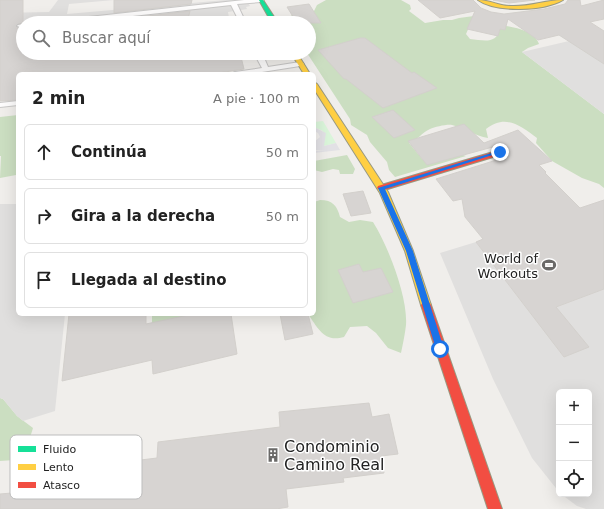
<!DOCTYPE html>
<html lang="es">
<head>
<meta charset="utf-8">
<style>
	:root { --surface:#fff; --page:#f2f2f2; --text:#222; --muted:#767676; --line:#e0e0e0 }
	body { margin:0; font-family:"DejaVu Sans",sans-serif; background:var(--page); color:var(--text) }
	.controls { position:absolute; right:12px; bottom:12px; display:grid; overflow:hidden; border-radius:6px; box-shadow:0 4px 16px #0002 }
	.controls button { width:36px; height:36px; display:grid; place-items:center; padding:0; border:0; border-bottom:1px solid var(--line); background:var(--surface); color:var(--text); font:20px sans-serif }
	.stop { position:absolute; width:12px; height:12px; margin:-9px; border:3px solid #1a73e8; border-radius:50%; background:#fff }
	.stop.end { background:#1a73e8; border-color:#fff; box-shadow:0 1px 4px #0008 }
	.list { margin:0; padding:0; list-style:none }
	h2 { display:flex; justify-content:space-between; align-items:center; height:52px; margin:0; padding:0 16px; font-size:17px }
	h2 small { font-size:13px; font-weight:400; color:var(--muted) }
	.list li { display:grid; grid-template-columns:26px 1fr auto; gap:12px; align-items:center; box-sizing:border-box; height:56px; margin:0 8px 8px; padding:0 8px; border:1px solid var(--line); border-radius:6px }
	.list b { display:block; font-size:15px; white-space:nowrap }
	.list em { font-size:13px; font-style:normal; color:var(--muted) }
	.icon { flex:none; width:22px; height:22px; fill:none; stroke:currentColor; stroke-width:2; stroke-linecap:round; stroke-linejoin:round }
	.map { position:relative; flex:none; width:604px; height:509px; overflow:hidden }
	.search { position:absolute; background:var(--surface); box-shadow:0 4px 16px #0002; left:16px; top:16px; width:300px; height:44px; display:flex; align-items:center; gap:10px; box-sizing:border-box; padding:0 14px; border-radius:22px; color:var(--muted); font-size:15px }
	.panel { position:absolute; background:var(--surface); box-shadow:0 4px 16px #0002; left:16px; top:72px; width:300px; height:244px; border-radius:6px }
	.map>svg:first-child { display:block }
</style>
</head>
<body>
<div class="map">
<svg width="604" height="509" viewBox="0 0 604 509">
	<rect width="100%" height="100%" fill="#f0eeeb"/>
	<g fill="#cbdec1">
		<path d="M 326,0 L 401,0 L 410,5 L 411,9 L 409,11 L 425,23 L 443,20 L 452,20 L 459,18 L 474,16 L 466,34 L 470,39 C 483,40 496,45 500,29 L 506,26 C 518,28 535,32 539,44 L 528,48 L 522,52 L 604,114 L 604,188 L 599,184 L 582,178 L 552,161 L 536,143 L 537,138 C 520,125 505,114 486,129 L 488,138 C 475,136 464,128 452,125 C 447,124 435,127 430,129 C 422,132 417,141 409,143 L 423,160 C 436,157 453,150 466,156 L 395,177 L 389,170 L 387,162 L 370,142 L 367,135 L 351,125 L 350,119 L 307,53 L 309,53 L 309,23 L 287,23 L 286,21 L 292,15 L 314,11 L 317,5 Z"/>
		<path d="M 18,115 L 18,172 L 16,175 L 0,178 L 1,156 L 0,156 L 0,117 Z"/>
		<path d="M 347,155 L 355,169 L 353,174 L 340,174 L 339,170 L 333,169 L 322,172 L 314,170 L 314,161 Z"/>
		<path d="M 320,200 C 333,200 337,206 340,217 L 349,222 L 360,220 L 373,222 C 388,246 408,297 406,325 C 405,334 403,343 401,353 L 388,348 L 376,333 L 367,326 L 350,327 L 344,337 C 324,343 318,328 308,314 L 314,314 L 314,231 L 315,222 L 314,222 L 314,202 Z"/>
		<path d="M 152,314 L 203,314 L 193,362 L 189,366 L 188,358 L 152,323 Z"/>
		<path d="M 0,398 L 3,399 L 17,416 L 33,428 L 28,444 L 15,460 L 0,461 Z"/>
	</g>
	<path fill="#daf5da" d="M 323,121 L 336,143 L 324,146 L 323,131 L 314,127 L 314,122 Z"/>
	<g fill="#e0dfde">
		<path d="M 58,0 L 114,0 L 69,4 L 67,14 L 226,0 L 246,0 L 250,6 L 246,7 L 247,9 L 228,12 L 229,18 L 185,23 L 23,23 L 23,42 L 0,13 L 49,12 Z"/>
		<path d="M 569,41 L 604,64 L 604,114 L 522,52 Z"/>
		<path d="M 0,204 L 18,204 L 18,314 L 65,314 L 55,411 L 23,421 L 17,416 L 3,399 L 0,398 Z"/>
		<path d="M 476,242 L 533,316 L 546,311 L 551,339 L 564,357 L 588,347 L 556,307 L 604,289 L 604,509 L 586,509 L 577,506 L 561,494 L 589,494 L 589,392 L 559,392 L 559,492 L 532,458 L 493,379 L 440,253 Z"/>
	</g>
	<path fill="#e2e1e5" d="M 314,127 L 326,133 L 324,146 L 336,143 L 340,150 L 314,153 L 314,151 L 325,150 L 314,150 L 314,142 L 320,137 L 318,133 L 314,131 Z"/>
	<g fill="#d7d4d2" stroke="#d3d0cc">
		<path d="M 0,0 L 23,0 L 23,23 L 18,24 L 16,26 L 23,29 L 23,53 L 240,53 L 244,69 L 212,74 L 18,74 L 18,100 L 0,101 Z"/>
		<path d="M 114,0 L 192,0 L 191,4 L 114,13 Z"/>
		<path d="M 418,0 L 473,0 L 481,8 L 491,12 L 504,14 L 544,9 L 565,4 L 568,0 L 580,0 L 581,6 L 604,0 L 604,19 L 590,22 L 604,31 L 604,64 L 559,35 L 538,40 L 508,19 L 505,30 L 500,29 L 498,36 L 467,29 L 475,11 L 440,18 Z"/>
		<path d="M 493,0 L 535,0 L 509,3 Z"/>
		<path d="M 309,4 L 321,23 L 297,23 L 287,7 Z"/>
		<path d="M 190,11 L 187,23 L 229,18 L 231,23 L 115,23 L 115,20 Z"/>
		<path d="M 360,38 L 365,38 L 412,73 L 414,72 L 437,88 L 383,108 L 346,79 L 344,79 L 318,50 Z"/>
		<path d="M 393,110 L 415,130 L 394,138 L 372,117 Z"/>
		<path d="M 464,124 L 484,143 L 518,130 L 552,161 L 539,165 L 546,172 L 545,173 L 580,208 L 604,200 L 604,289 L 556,307 L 589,347 L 564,357 L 476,242 L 483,239 L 465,217 L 462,199 L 453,201 L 436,179 L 506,157 L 510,152 L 507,147 L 500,145 L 427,165 L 408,141 Z"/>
		<path d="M 363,191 L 371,213 L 351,216 L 343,194 Z"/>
		<path d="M 359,264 L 363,272 L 381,268 L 393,292 L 353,303 L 338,270 Z"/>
		<path d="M 69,314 L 146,314 L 146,324 L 193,314 L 231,314 L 237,354 L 153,374 L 152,360 L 62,381 Z"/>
		<path d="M 280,314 L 308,314 L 313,334 L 285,340 Z"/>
		<path d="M 369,403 L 372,417 L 389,414 L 398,454 L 381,456 L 384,473 L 343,478 L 344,482 L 286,489 L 288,507 L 276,509 L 0,509 L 0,494 L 23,492 L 27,474 L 157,458 L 158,442 L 280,427 L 279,412 Z"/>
	</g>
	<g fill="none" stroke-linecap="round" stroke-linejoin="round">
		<defs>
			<g id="lane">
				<path d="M 244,0 L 264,0 L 261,2 L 237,4 L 246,23 L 240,23 L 231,5 L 70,23 L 49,23 L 52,21 Z"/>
				<path d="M 23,24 L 23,28 L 17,26 L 18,25 Z"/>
				<path d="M 254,53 L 262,53 L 268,67 L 300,62 L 304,64 L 300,66 L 250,74 L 231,74 L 235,72 L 262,68 Z"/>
				<path d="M 18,101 L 18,105 L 0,107 L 0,103 Z"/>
			</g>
			<path id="fast" d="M 259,0 L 263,0 L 278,23 L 272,23 Z"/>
			<g id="slow">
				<path d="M 478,0 C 489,0 499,6 511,6 C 529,7 546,0 563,0 C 545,11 496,13 478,0 Z"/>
				<path d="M 291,53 L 297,53 L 310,74 L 304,74 Z"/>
				<path d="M 314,82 L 317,84 L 388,192 L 413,251 L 431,305 L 429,308 L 426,309 L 423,308 L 421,305 L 405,251 L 380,193 L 314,89 Z"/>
			</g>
			<g id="jam">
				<path d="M 500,150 L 504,152 L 503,154 L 381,191 L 377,188 L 378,186 Z"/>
				<path d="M 426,301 L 429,302 L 431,305 L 502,509 L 488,509 L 421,305 L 423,302 Z"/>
			</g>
		</defs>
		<use href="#lane" stroke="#c9c8c7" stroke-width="2"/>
		<use href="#fast" stroke="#999a82" stroke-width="2"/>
		<use href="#slow" stroke="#999a82" stroke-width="2"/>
		<use href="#jam" stroke="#999a82" stroke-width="2"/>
		<use href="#lane" fill="#fdfcfc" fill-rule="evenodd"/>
		<use href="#fast" fill="#16e098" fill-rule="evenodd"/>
		<use href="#slow" fill="#ffcf43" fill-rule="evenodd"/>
		<use href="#jam" fill="#f24e42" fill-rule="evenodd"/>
	</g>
	<path fill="#1a73e8" d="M 498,151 L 502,152 L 385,189 L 413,251 L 444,349 L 440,352 L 436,349 L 406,251 L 378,188 Z"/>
	<defs>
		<symbol id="stadium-bare" viewBox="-9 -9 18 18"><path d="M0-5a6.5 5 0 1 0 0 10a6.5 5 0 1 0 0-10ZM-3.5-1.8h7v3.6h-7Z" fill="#6a6968" stroke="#fff" stroke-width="2.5" paint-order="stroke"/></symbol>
		<symbol id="building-bare" viewBox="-9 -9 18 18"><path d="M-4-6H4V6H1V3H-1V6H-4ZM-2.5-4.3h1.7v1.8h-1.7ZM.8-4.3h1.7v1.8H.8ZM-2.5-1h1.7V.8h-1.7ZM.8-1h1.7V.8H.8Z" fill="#6a6968" stroke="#fff" stroke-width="2.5" paint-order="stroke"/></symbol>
	</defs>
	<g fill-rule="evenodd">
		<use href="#stadium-bare" x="539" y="255" width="20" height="20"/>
		<use href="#building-bare" x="263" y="445" width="20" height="20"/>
	</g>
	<g text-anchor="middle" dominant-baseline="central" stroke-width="3" stroke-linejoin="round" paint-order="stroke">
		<g font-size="13" fill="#222" stroke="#fff" text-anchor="end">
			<text x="538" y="258">World of<tspan x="538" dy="15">Workouts</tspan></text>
		</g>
		<g font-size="16" fill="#222" stroke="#fff" text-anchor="start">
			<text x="284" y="446">Condominio<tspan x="284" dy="18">Camino Real</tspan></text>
		</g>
	</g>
	<rect x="10" y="435" width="132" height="64" rx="6" fill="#fff" stroke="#bdbdbd" stroke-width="1"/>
	<rect x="18" y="446" width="18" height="6" fill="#16e098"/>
	<rect x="18" y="464" width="18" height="6" fill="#ffcf43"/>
	<rect x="18" y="482" width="18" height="6" fill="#f24e42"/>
	<g font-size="11" fill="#222">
		<text x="43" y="453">Fluido</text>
		<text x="43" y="471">Lento</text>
		<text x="43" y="489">Atasco</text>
	</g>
</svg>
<div class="controls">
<button>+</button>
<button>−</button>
<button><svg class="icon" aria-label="locate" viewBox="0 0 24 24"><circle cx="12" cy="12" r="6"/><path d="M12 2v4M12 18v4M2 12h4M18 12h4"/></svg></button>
</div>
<div class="stop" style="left:440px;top:349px"></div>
<div class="stop end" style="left:500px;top:152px"></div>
<div class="search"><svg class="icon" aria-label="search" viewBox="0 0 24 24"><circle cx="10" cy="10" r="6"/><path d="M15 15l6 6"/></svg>Buscar aquí</div>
<section class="panel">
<h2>2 min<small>A pie · 100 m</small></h2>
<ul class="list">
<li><svg class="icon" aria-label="ahead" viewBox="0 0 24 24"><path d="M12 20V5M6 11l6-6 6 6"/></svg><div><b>Continúa</b></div><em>50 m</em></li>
<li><svg class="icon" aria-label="right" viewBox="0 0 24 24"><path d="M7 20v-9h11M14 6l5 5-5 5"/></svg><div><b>Gira a la derecha</b></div><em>50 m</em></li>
<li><svg class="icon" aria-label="arrive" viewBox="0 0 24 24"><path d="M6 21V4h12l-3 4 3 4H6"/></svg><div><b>Llegada al destino</b></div></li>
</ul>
</section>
</div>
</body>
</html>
